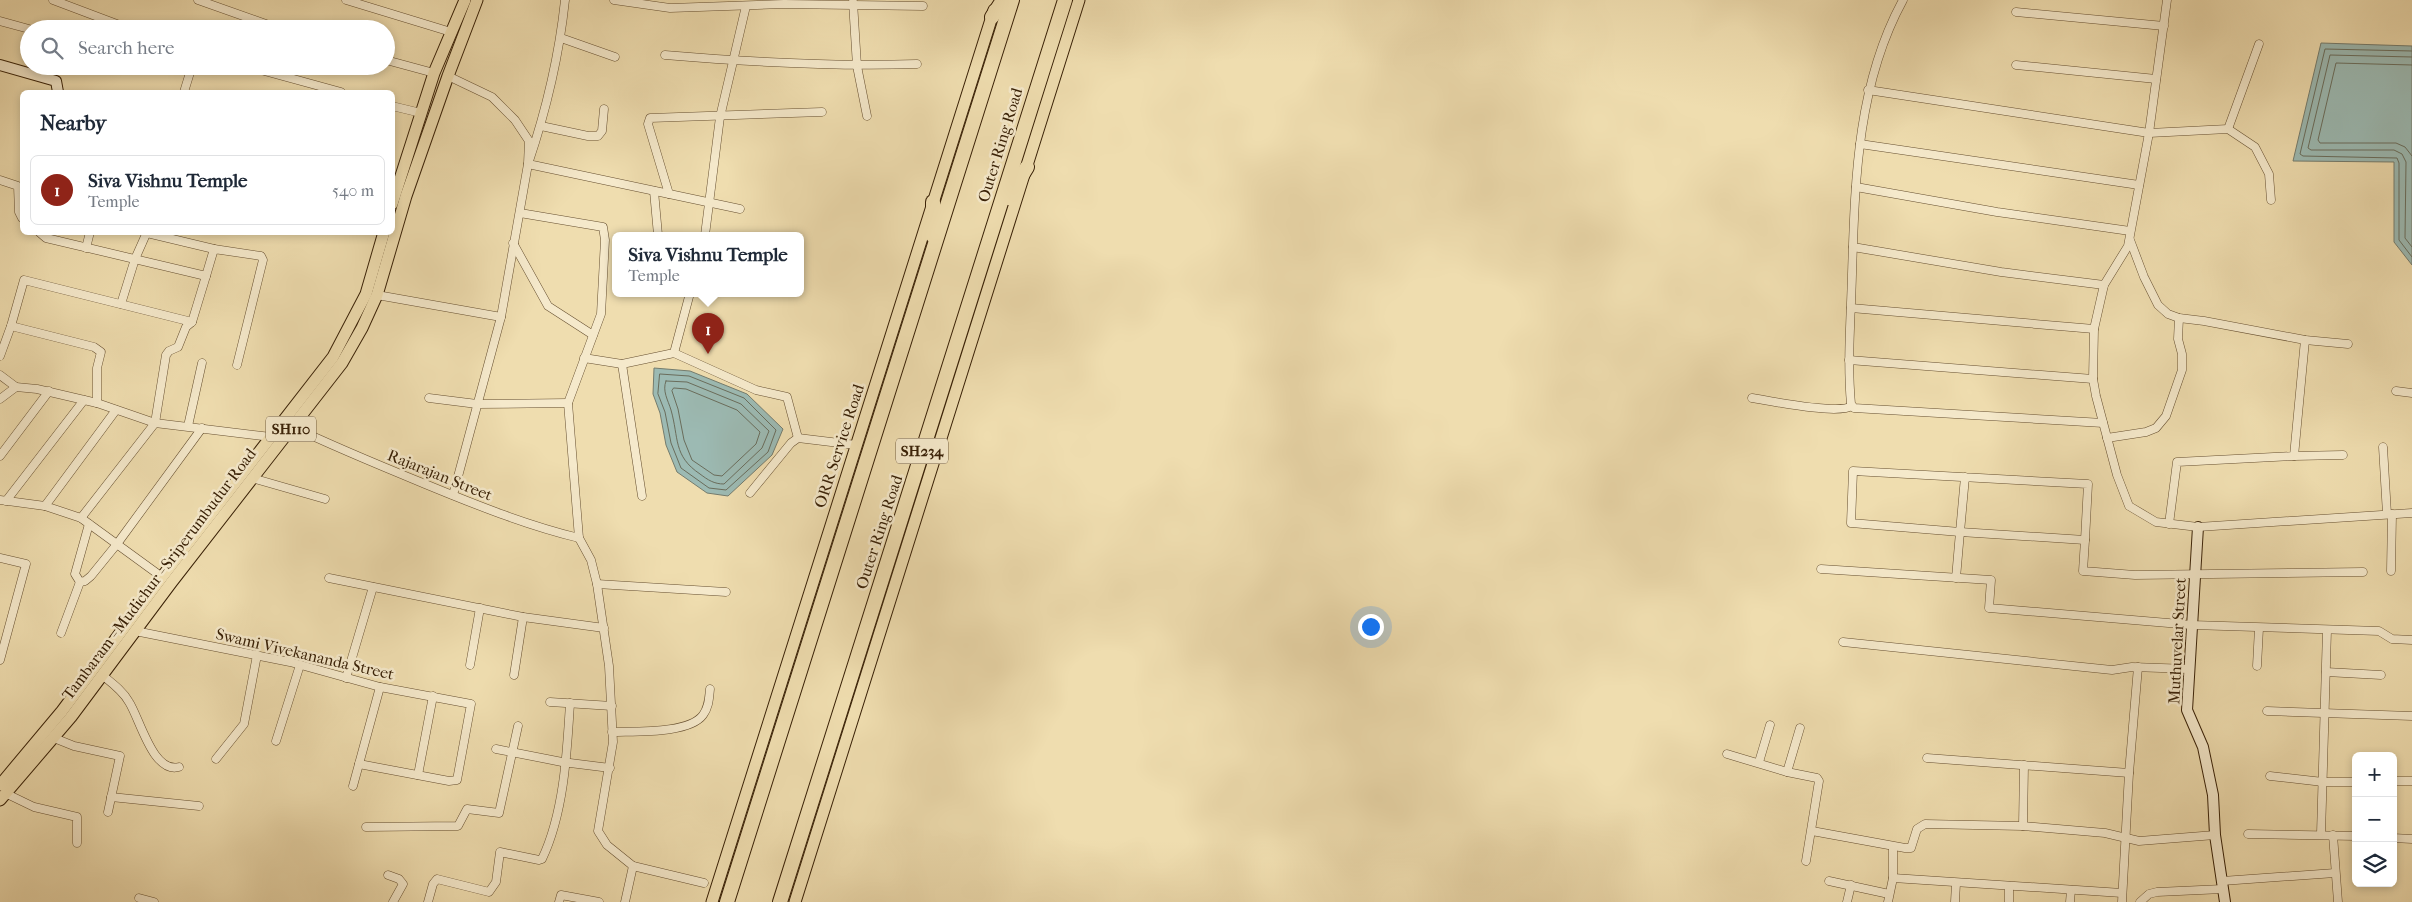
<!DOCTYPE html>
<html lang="en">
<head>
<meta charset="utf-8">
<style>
	:root { --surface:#fff; --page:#f6f6f7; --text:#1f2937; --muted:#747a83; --line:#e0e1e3; --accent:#8f2418 }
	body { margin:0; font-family:"IM FELL French Canon",serif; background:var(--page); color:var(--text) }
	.controls { position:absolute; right:15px; bottom:15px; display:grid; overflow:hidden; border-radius:8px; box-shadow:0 2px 8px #0003 }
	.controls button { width:45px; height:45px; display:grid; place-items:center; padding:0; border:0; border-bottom:1px solid var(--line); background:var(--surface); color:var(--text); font:25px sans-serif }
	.you { position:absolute; left:1370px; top:626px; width:18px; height:18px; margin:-12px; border:4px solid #fff; border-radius:50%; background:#1a73e8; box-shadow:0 0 0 8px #1a73e833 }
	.badge { display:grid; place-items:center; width:32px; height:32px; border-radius:50%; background:var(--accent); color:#fff; font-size:16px; font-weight:700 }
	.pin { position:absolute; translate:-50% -41px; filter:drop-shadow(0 1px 2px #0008) }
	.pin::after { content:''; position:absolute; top:26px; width:18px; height:15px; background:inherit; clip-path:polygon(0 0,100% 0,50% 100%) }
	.popup { position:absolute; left:612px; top:232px; width:192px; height:65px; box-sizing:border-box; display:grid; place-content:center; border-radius:8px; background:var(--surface); filter:drop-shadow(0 1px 4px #0005); font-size:16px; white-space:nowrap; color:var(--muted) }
	.popup b { font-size:19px; color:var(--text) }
	.popup::after { content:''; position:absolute; left:50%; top:100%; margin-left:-10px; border:10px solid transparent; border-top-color:var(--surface) }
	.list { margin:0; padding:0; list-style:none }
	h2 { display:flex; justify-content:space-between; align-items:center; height:65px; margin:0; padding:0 20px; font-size:21px }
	h2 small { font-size:16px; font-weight:400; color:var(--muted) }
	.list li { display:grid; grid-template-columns:32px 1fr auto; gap:15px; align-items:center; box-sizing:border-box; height:70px; margin:0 10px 10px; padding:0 10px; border:1px solid var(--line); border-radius:8px }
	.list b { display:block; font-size:19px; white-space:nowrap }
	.list p { margin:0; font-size:16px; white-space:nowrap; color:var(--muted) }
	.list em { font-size:16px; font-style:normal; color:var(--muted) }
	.icon { flex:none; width:28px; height:28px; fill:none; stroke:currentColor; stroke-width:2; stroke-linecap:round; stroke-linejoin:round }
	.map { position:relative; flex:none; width:2412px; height:902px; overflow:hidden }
	.search { position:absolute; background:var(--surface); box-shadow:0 2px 8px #0003; left:20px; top:20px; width:375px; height:55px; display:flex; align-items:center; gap:12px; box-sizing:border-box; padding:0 18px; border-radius:28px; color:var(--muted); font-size:19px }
	.panel { position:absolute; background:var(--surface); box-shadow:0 2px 8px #0003; left:20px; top:90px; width:375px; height:145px; border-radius:8px }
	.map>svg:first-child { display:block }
</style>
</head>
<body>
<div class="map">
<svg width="2412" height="902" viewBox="0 0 2412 902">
	<rect width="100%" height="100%" fill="#efddaf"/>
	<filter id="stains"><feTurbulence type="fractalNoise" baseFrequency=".004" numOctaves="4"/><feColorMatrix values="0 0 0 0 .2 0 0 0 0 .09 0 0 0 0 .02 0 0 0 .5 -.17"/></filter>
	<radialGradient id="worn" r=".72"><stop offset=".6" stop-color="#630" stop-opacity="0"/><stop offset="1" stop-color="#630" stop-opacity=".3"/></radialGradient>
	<g fill="#9cbab3" stroke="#747c6e">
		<path d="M 2321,43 L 2412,46 L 2412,265 L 2394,242 L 2394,162 L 2293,161 Z"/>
		<path d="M 654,368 L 690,371 L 747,394 L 783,429 L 772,455 L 728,496 L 707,493 L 677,472 L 666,445 L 660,413 L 653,394 Z"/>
	</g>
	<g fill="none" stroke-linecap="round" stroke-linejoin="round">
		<g stroke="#6a6d5c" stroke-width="1">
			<path d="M 2412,51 L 2325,49 L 2300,154 L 2303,156 L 2397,158 L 2399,163 L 2399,240 L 2412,257"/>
			<path d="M 2412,57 L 2330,55 L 2308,148 L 2311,150 L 2394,150 L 2402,154 L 2406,162 L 2405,238 L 2412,247"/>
			<path d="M 2412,65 L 2336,63 L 2318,140 L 2320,143 L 2396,143 L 2405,147 L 2412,156"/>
			<path d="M 660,374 L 689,376 L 744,398 L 776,430 L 768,452 L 726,490 L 709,488 L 681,468 L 671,443 L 665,412 L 658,394 Z"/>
			<path d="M 666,381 L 687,382 L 741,404 L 769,431 L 762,448 L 724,484 C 714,484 708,480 700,474 C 673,456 679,438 671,410 C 668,400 662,391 666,381 Z"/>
			<path d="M 674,388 L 686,389 L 737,410 L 760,432 L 756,444 L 722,476 L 714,475 L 692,460 L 684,440 L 678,409 L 672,391 Z"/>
		</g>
		<defs>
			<g id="street">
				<path d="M 53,0 L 130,29"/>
				<path d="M 198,0 L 280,29"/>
				<path d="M 346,0 L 451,32"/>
				<path d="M 565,0 C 559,57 546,111 528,164 L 740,209"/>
				<path d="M 614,0 L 670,8 L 784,4 L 923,6"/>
				<path d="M 1903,0 C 1857,84 1855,181 1852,274 C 1851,317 1847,361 1851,404 L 1854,408 L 2103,423"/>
				<path d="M 2167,0 L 2149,133 L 2128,246 L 2104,285 L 2094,329 L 2093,379 L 2096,396 L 2117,475 L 2129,506 L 2156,522 L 2198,527 L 2412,513"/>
				<path d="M 853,2 L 857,66 L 867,116"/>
				<path d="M 2016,12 L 2164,26"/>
				<path d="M 0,21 L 29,29"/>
				<path d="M 561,38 L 615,57"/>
				<path d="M 665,55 C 749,62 833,67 917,64"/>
				<path d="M 386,60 L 434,73"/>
				<path d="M 2016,65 L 2156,79"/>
				<path d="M 246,66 L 341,92"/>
				<path d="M 448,76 L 492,97 L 515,120 L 529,141 L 528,164 L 501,317 L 453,495"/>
				<path d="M 1868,90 L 2149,133 L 2228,129 L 2255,147 L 2269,174 L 2271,200"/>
				<path d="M 184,92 L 192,66"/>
				<path d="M 392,106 L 421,113"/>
				<path d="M 541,126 L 588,136 L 598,136 L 602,131 L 604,109"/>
				<path d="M 2228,129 L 2259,44"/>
				<path d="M 1860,144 L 2139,185"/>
				<path d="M 0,180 L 18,186 L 19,212 L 22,218"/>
				<path d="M 1856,187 L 1997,212 L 2130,231"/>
				<path d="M 654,191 L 658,235"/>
				<path d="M 669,194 L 648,124 L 650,118 L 822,112"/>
				<path d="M 520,213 L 603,227 L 605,240 L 601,314 L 568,403 L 579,538 L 591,560 L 597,584 L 609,666 L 613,742 L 598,831 L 607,845 L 633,866 L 704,883"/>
				<path d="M 39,232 L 46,238 L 206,276 L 214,249 L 261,256 L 263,260 L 237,365"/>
				<path d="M 147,233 L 214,249"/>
				<path d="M 705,235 L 720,117 L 746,6"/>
				<path d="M 2130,240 L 2144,277 L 2158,305 L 2168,314 L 2179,318 L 2204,321 L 2305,340 L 2348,344"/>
				<path d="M 513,243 L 548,306 L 593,335"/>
				<path d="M 1853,247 L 2001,272 L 2104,285"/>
				<path d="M 86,248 L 90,232"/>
				<path d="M 377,295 L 501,317"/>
				<path d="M 121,304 L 135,259 L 147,232"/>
				<path d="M 1851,308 L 2094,329"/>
				<path d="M 11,326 L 94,347 L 101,352 L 97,368 L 97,403"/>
				<path d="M 674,353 L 756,390 L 787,397 L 798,438"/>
				<path d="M 0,356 L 11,326 L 24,280 L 192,322"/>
				<path d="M 584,358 L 622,364"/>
				<path d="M 1849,360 L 2093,379"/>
				<path d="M 0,375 L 16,387"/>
				<path d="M 2396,391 L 2412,393"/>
				<path d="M 429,398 L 477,404 L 568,403"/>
				<path d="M 1752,398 C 1771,401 1838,415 1852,406"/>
				<path d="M 0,399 L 16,387 L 37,389 L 97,403 L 155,423 L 271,437"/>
				<path d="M 116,410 L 45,506 L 81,518 L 162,577"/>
				<path d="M 188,426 L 202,363"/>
				<path d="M 293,427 C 337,448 381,466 425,484 C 476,505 526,525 579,538"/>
				<path d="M 2107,438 L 2146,432 L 2156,428 L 2166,416 L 2182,370 L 2182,354 L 2178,339 L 2179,318"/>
				<path d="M 2383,447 L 2387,514"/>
				<path d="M 0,456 L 49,391"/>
				<path d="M 2294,456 L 2343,455"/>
				<path d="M 1965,477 L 1960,532 L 1851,523 L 1853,471 L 2088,484 L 2085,540"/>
				<path d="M 252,478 L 325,499"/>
				<path d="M 750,493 L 791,443 L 798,438 L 856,445"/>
				<path d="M 642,496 L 622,364 L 674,353 L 690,293"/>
				<path d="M 0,500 L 45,506"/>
				<path d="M 6,501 L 84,400"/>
				<path d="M 81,518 L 155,423 L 166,355 L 169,351 L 178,347 L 186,327 L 192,322 L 206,276"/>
				<path d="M 89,524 L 75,574 L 80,582 L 85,581 L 91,576 L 117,544 L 202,428"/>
				<path d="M 2169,524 L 2177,462 L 2294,456 L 2305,340"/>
				<path d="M 0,558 L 26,564 L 0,660"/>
				<path d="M 1821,569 L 1991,580 L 1989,608 L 2192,625 L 2379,631 L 2392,639 L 2412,640"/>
				<path d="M 2391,571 L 2392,514"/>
				<path d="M 329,578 L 523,617 L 604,628"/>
				<path d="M 1956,578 L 1960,532 L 2085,540 L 2083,571 L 2135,575 L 2363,572"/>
				<path d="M 597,584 L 726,592"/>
				<path d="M 135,631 L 290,662 L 380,687 L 471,704 L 457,780 L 449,781 L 359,764"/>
				<path d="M 61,633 L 80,582"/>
				<path d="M 1843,642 L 2112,670 L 2132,667 L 2190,669"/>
				<path d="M 470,665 L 480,608"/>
				<path d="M 2257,666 L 2259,628"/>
				<path d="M 2326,672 L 2381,675"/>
				<path d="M 102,675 C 112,683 123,691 129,702 C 140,719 153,774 179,767"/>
				<path d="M 514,675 L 523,617"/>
				<path d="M 346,678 L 373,587"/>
				<path d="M 550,702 L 612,706"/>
				<path d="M 2267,711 L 2412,716"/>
				<path d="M 612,732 C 635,731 689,734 703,715 C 709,707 709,698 710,689"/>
				<path d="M 54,738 L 74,746 L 120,756 L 108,812"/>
				<path d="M 276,741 L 300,665"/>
				<path d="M 496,749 L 562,762 L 610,768"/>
				<path d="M 1727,754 L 1787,772 L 1817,778 L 1819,781 L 1806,861"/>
				<path d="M 1927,758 L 2129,773 L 2122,902"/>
				<path d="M 216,759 L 244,724 L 257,655"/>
				<path d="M 1759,762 L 1770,725"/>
				<path d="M 1787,772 L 1800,728"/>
				<path d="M 2129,773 L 2138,667"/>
				<path d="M 418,775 L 433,696"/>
				<path d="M 2270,776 L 2323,782 L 2356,782"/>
				<path d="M 2393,781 L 2412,781"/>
				<path d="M 353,786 L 380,687"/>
				<path d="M 7,794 L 34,807 L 77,817 L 77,843"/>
				<path d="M 111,797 L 199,806"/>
				<path d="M 2023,826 L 2024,765"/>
				<path d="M 366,827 L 458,826 L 467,809 L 499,813 L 518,726"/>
				<path d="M 1812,831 L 1905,848 L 1911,848 L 1917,829 L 1925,824 L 2023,826 L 2105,833 L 2139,841 L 2215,835"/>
				<path d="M 2248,834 L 2356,836"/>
				<path d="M 2321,834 L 2327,630"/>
				<path d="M 2333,835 L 2338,902"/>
				<path d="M 2393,838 L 2412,839"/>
				<path d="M 388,875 L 399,879 L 403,884 L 393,902"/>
				<path d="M 1893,878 L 2122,893"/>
				<path d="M 1829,881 L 1889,894"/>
				<path d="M 2222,881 L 2335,873"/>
				<path d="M 139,898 L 154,902"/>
				<path d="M 428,902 L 433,884 L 437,879 L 489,892 L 496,882 L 500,852 L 539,860 L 542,859 C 564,813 567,753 570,703"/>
				<path d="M 559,902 L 561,895 L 599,902"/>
				<path d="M 625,902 L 633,866"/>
				<path d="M 1847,902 L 1851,885"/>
				<path d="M 1888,902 L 1893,878 L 1893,848"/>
				<path d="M 1955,902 L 1956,883"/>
				<path d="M 2009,902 L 2009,886"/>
				<path d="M 2070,902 L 2071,890"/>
				<path d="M 2140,902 L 2149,894 L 2157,892 L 2223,889"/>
			</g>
			<g id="secondary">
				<path d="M 0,65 L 56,81 L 58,92"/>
				<path d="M 2198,527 L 2187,710 L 2203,747 L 2213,795 L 2215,835 L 2225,902"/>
			</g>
			<g id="primary">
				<path d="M 392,204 L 434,73 L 465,0"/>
				<path d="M 0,785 L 62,711 L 162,577 L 333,357 L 366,294 L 384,232"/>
				<path d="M 0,800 L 71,717 L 171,583 L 342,363 L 362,328 L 377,295 L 406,196 L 448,76 L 477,0"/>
				<path d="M 712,902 L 994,10"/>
				<path d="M 795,902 L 1079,0"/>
			</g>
			<g id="highway">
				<path d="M 992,17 L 1003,0"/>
				<path d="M 1008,198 L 1027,167"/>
				<path d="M 933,236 L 933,202"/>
				<path d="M 727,902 L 1012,0"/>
				<path d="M 780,902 L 1065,0"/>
			</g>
		</defs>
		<use href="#street" stroke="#664f30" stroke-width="9"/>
		<use href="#secondary" stroke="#382006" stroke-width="12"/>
		<use href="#primary" stroke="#382006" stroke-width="13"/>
		<use href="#highway" stroke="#382006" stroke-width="16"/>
		<use href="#street" stroke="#f5e9cb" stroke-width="8"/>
		<use href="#secondary" stroke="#f5e9cb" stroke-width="10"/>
		<use href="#primary" stroke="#efddaf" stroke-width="11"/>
		<use href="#highway" stroke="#efddaf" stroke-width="14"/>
	</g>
	<g text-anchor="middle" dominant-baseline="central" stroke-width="5" stroke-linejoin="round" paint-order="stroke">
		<g fill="#f5e9cb" stroke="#715c41" stroke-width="1">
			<rect x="266" y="416.5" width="50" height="25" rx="4"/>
			<rect x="896" y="438.5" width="52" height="25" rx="4"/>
		</g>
		<g font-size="15" font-weight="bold" fill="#382006">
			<text x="291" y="429">SH110</text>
			<text x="922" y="451">SH234</text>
		</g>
		<g font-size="16" fill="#382006" stroke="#f5e9cb">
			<text transform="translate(1000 145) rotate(-73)">Outer Ring Road</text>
			<text transform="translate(839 446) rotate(-72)">ORR Service Road</text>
			<text transform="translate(440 475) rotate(22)">Rajarajan Street</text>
			<text transform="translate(879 532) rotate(-72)">Outer Ring Road</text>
			<text transform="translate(159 574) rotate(-53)">Tambaram - Mudichur - Sriperumbudur Road</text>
			<text transform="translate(2177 641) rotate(-87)">Muthuvelar Street</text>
			<text transform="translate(305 654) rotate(13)">Swami Vivekananda Street</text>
		</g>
	</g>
	<rect width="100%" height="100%" filter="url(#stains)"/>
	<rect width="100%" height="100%" fill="url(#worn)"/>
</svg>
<div class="controls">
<button>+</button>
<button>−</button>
<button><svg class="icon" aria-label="layers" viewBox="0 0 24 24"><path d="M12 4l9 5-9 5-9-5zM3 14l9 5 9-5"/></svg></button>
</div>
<div class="you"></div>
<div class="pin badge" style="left:708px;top:354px">1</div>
<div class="popup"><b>Siva Vishnu Temple</b>Temple</div>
<div class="search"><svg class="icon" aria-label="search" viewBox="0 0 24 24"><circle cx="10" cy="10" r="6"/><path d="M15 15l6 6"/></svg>Search here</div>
<section class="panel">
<h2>Nearby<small></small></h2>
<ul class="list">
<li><span class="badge">1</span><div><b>Siva Vishnu Temple</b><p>Temple</p></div><em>540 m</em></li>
</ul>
</section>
</div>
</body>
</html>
